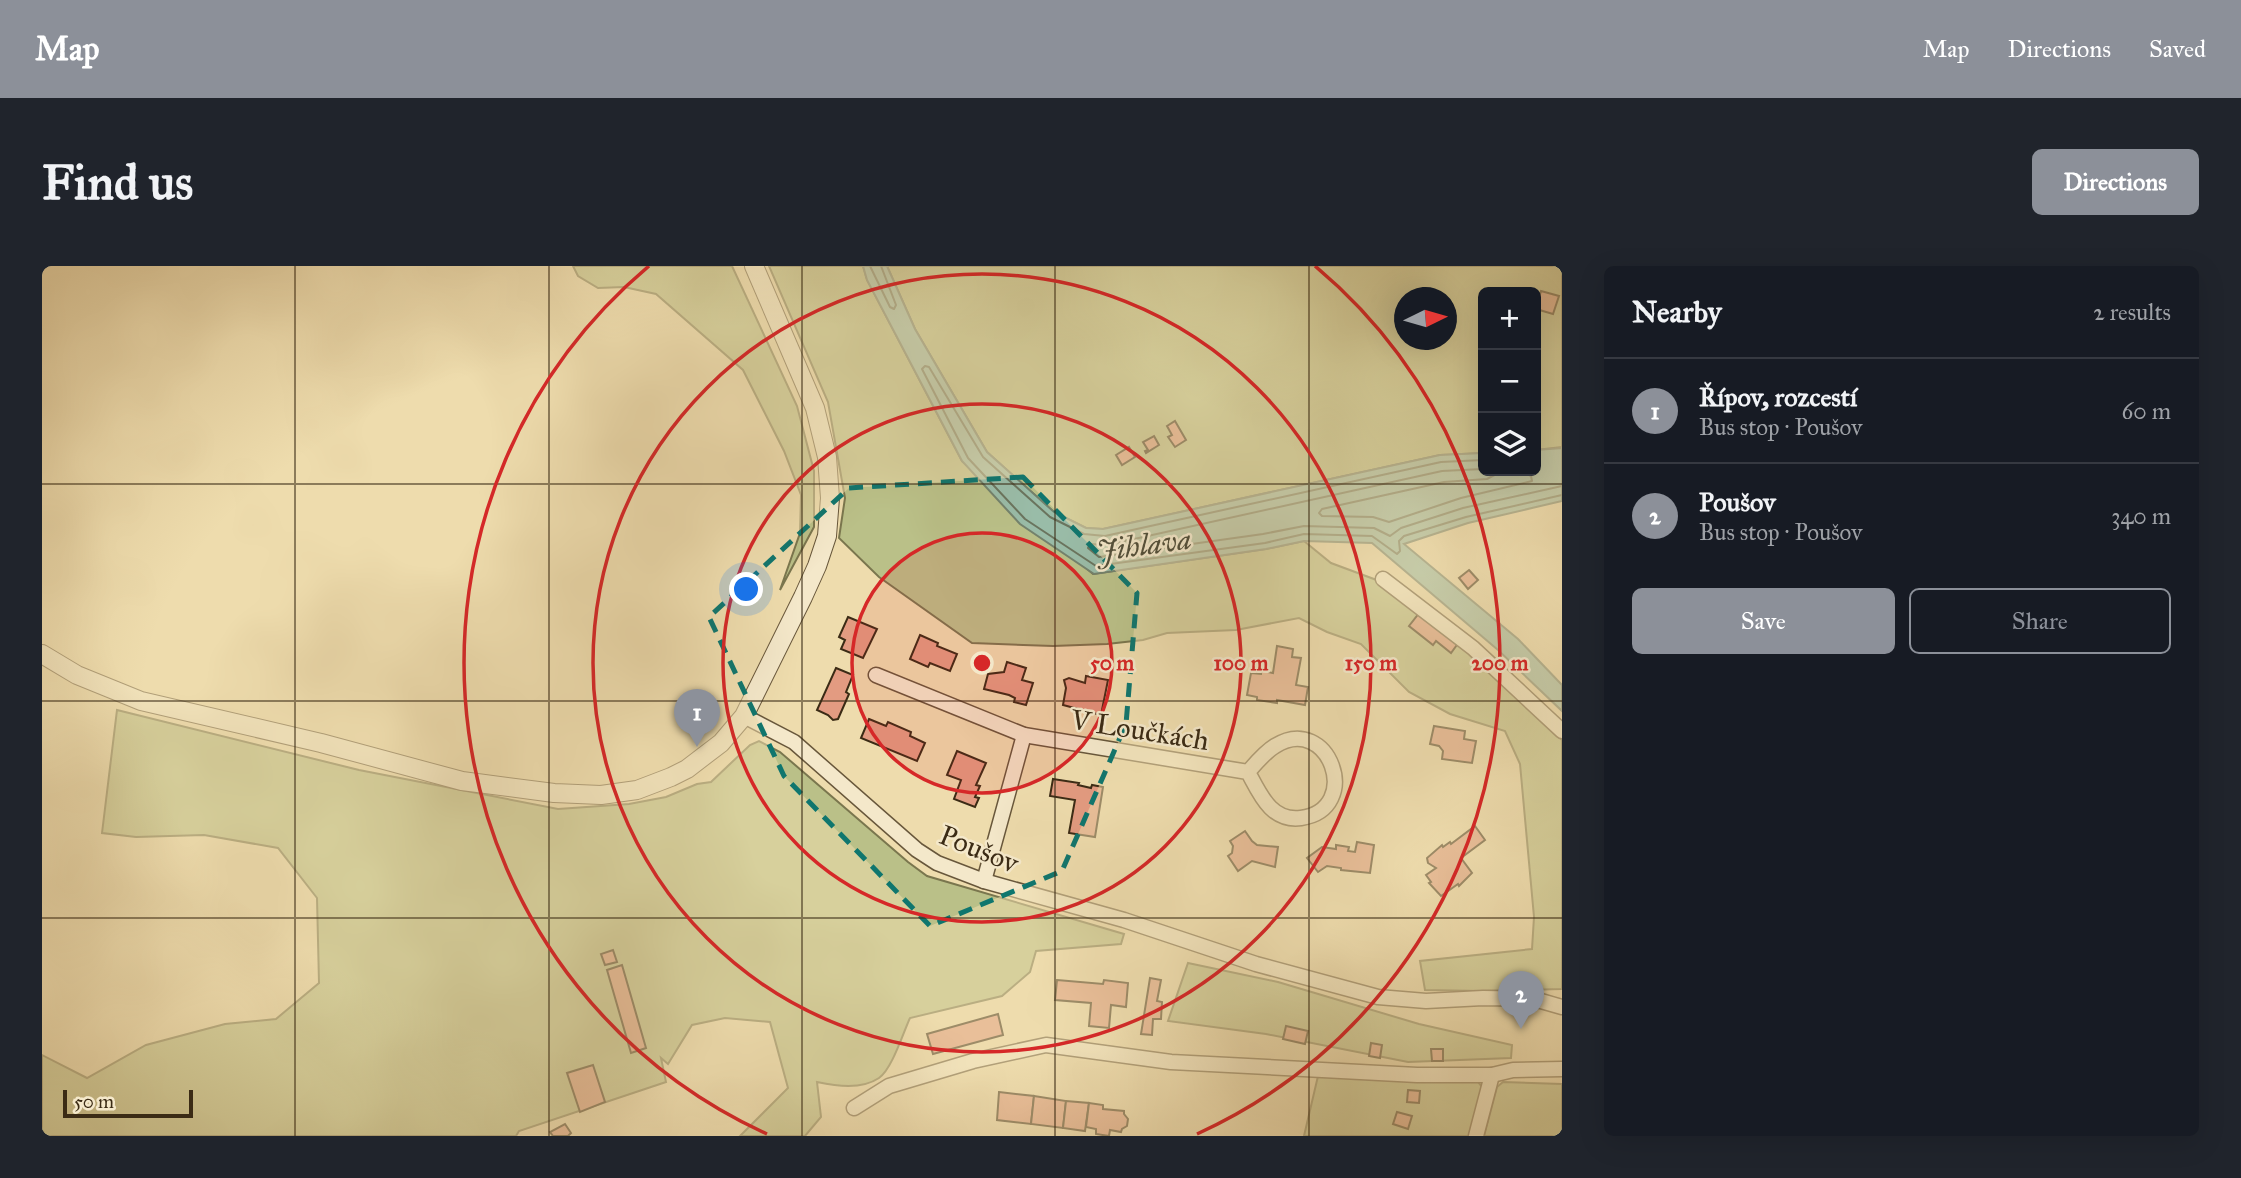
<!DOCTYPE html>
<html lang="en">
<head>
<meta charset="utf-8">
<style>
	:root { --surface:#171b24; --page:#20242c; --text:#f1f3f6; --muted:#9ea1a6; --line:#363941; --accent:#8c9099 }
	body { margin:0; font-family:"IM FELL Great Primer",serif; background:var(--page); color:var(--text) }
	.controls { position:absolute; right:21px; top:21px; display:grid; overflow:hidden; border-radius:10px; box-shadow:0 7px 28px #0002 }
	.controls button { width:63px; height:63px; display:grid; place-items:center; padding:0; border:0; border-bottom:2px solid var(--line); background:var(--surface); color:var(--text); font:35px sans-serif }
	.compass { position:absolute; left:1352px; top:21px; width:63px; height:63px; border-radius:50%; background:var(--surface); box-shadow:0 7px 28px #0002; rotate:85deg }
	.scale { position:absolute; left:21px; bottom:18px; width:130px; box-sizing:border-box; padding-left:7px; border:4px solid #3b2b15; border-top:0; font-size:19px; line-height:24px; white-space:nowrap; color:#3b2b15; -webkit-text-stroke:5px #f4e8ca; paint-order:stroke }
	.you { position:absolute; left:705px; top:324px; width:24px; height:24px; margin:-18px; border:5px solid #fff; border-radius:50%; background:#1a73e8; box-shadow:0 0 0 10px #1a73e833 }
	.badge { display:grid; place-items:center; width:46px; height:46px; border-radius:50%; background:var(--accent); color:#fff; font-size:23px; font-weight:700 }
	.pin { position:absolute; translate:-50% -58px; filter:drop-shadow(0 2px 4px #0008) }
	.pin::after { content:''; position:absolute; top:37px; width:24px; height:21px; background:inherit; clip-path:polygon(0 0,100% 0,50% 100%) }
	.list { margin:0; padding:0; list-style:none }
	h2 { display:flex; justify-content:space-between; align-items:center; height:91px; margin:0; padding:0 28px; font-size:30px }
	h2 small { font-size:23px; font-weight:400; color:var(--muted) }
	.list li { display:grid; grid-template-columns:46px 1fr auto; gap:21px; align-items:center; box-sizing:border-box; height:105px; padding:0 28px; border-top:2px solid var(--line) }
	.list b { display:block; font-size:26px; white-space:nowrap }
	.list p { margin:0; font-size:23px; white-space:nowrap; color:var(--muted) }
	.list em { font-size:23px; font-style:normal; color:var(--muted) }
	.actions { display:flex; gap:14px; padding:21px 28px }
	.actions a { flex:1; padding:16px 0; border:2px solid var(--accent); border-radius:10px; text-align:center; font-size:24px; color:var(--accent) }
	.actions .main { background:var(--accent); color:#fff }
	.icon { flex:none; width:38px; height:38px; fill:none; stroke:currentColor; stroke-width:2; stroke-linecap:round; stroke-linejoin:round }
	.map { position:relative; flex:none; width:1520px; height:870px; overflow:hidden; border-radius:10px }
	header { display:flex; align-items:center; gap:42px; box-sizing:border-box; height:98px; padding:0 35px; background:var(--accent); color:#fff }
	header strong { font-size:33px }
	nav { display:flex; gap:38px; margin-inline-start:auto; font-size:24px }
	.intro { display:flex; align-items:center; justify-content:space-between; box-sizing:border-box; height:168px; padding:0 42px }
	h1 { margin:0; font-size:49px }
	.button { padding:18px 32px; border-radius:10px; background:var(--accent); color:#fff; font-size:24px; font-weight:700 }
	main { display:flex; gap:42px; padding:0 42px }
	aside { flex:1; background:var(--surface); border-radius:10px; box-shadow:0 7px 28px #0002 }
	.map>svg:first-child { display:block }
</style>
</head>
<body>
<header>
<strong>Map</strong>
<nav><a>Map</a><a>Directions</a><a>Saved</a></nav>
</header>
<div class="intro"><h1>Find us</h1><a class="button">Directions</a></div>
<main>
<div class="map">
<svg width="1520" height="870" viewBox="0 0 1520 870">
	<rect width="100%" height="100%" fill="#eedcad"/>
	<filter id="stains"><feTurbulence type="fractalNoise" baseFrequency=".00286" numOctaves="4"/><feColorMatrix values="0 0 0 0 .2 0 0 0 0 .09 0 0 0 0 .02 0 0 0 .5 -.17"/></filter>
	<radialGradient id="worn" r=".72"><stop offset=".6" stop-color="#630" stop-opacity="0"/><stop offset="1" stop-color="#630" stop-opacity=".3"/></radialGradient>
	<g fill="#bac088" stroke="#7a764e" stroke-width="2" fill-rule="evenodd">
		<path d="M 531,0 L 690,0 L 755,140 L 772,205 L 772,261 L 738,324 L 758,267 L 759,229 L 742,185 L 701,104 L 614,28 L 582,21 L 556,22 L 536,10 Z"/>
		<path d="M 727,0 L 821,0 L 825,14 L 920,195 L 1051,308 L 1224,283 L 1262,275 L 1289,297 L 1348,319 L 1417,376 L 1520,474 L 1520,723 L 1438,725 L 1383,724 L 1378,695 L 1490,683 L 1492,651 L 1478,498 L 1463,465 L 1408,448 L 1367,426 L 1319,378 L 1285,366 L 1257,352 L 1194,364 L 1125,367 L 1101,374 L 1065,378 L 1011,380 L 930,377 L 837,311 L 797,272 L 803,232 L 786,136 Z"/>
		<path d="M 845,0 L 1520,0 L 1520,181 L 1494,184 L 1494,26 L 1441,26 L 1441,187 L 1398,189 L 1061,263 L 1044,262 L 1012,246 L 945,186 L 873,63 ZM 1363,32 L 1405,32 L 1405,74 L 1363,74 Z"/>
		<path d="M 75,444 L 317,504 L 516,543 L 587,538 L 624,531 L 655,518 L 669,516 L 708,479 L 717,475 L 738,486 L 866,596 L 885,610 L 1082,668 L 1079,678 L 994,685 L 988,706 L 960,730 L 868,752 C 861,767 850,803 837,812 C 819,824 794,820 775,816 L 779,851 L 763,870 L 698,870 L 746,822 L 728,756 L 683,752 L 650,759 L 626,798 L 619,792 L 624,816 L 477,865 L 474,870 L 4,870 L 0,864 L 0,789 L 45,812 L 104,779 L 183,758 L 234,753 L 277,717 L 275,632 L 236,582 L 162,569 L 94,571 L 60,567 Z"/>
		<path d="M 1146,697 L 1236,716 L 1377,758 L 1470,779 L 1469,792 L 1366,796 L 1224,768 L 1126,755 Z"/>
		<path d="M 1276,810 L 1436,816 L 1440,821 L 1427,870 L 1262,870 Z"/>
		<path d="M 1461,816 L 1520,818 L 1520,870 L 1442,870 L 1455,821 Z"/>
	</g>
	<path fill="#99bca8" stroke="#73826d" stroke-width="2" d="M 821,0 L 845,0 L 873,63 L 945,186 L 1012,246 L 1044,262 L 1061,263 L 1398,189 L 1441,187 L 1441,205 L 1494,205 L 1494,184 L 1520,182 L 1520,235 L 1426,257 L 1362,278 L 1476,373 L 1520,419 L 1520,445 L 1456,384 L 1330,277 L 1262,275 L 1224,283 L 1052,308 L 978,258 L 920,195 L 825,14 Z"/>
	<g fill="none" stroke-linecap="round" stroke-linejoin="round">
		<g stroke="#6a745e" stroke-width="2">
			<path d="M 828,0 L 848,41 L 852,43 L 854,39 L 839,0"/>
			<path d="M 1441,194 L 1399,196 L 1063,270 L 1042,268 L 1008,251 L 941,191 L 887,101 L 883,100 L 880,103 L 926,192 L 983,253 L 1054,300 L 1223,277 L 1262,268 L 1330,270 L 1355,288 L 1358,285 L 1357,275 L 1362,270 L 1424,251 L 1520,229"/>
			<path d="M 1441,203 L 1400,205 L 1065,279 L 1048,278 L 1046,282 L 1057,291 L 1221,268 L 1262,260 L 1332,262 L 1348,270 L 1359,262 L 1421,242 L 1520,220"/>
			<path d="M 1460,205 L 1445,213 L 1402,216 L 1280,243 L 1277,247 L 1280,250 L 1331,251 L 1347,256 L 1419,232 L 1490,215 L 1489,210 L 1479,205"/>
		</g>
	</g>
	<g fill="#e39b81" stroke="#3b2b15" stroke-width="2">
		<path d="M 1499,25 L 1517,30 L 1511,48 L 1494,43 Z"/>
		<path d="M 1133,155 L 1144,174 L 1133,181 L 1126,171 L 1130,169 L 1125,160 Z"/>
		<path d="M 1112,170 L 1117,179 L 1104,187 L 1103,185 L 1106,184 L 1101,176 Z"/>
		<path d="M 1087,181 L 1093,191 L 1080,199 L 1074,189 Z"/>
		<path d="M 1427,304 L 1436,314 L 1426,323 L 1417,312 Z"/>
		<path d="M 1378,346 L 1417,376 L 1409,387 L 1394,375 L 1391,379 L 1367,360 Z"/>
		<path d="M 806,351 L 835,363 L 821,392 L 799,383 L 803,374 L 797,371 Z"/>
		<path d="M 878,369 L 896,377 L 895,380 L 915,388 L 908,405 L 888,397 L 886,401 L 868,393 Z"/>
		<path d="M 1235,380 L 1251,383 L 1250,391 L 1259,392 L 1254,419 L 1266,421 L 1263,439 L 1235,434 L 1235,437 L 1215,434 L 1215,431 L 1205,429 L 1209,407 L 1219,408 L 1219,405 L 1231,407 Z"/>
		<path d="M 965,396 L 984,402 L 980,414 L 991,417 L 984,439 L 972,436 L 973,432 L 967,429 L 942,423 L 946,408 L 962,406 Z"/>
		<path d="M 794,402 L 811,409 L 804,426 L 807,428 L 796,453 L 791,454 L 786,449 L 775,444 Z"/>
		<path d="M 1044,410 L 1066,414 L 1059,449 L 1021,439 L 1024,422 L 1022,414 L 1027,412 L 1043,417 Z"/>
		<path d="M 827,453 L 844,460 L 846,456 L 869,466 L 868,470 L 883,477 L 875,495 L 819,472 Z"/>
		<path d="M 1392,460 L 1423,465 L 1422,473 L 1434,475 L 1430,497 L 1400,493 L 1401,485 L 1397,480 L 1388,478 Z"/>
		<path d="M 915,485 L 944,497 L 934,519 L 938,520 L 933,531 L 937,532 L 933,541 L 912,533 L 919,514 L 905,509 Z"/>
		<path d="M 1011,513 L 1037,517 L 1036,519 L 1049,522 L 1050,519 L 1061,521 L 1053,571 L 1027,567 L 1033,534 L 1008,530 Z"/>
		<path d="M 1433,560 L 1443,574 L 1419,592 L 1430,607 L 1417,620 L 1416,618 L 1399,630 L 1387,617 L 1389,616 L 1384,609 L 1394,602 L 1386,597 L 1385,592 L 1400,579 L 1401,581 L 1408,576 L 1409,578 Z"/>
		<path d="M 1203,565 L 1210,575 L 1215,579 L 1236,581 L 1233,601 L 1210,595 L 1196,605 L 1186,590 L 1190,587 L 1191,580 L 1188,575 Z"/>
		<path d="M 1315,576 L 1332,579 L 1328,607 L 1299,604 L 1299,602 L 1285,600 L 1276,606 L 1265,592 L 1280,581 L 1294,583 L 1294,579 L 1307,581 L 1306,585 L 1313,586 Z"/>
		<path d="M 571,684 L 575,696 L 563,699 L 559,688 Z"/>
		<path d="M 580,699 L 604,782 L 589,787 L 565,704 Z"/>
		<path d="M 1108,712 L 1119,714 L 1115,735 L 1120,736 L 1119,753 L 1111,753 L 1110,769 L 1099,768 Z"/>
		<path d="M 1015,714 L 1061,718 L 1062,714 L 1086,717 L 1084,741 L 1069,739 L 1067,762 L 1047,760 L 1049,737 L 1013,734 Z"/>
		<path d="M 956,748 L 961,769 L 891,788 L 885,768 Z"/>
		<path d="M 1244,760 L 1266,765 L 1263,778 L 1241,773 Z"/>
		<path d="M 1329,777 L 1340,779 L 1338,792 L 1327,790 Z"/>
		<path d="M 1389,783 L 1401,783 L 1401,795 L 1390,795 Z"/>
		<path d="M 551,799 L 563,836 L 538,846 L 525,807 Z"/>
		<path d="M 1366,824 L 1378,825 L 1377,837 L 1365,836 Z"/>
		<path d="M 957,826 L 992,830 L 989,858 L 955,854 Z"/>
		<path d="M 992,830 L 1024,835 L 1021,862 L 989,858 Z"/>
		<path d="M 1024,835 L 1047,837 L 1043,865 L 1021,862 Z"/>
		<path d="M 1047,837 L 1061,839 L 1061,843 L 1082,845 L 1082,848 L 1086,853 L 1085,860 L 1080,863 L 1079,866 L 1068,864 L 1067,870 L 1054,868 L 1054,863 L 1044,861 Z"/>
		<path d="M 1355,846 L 1370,850 L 1366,863 L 1351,858 Z"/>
		<path d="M 523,858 L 529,867 L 526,870 L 511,870 L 508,866 Z"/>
	</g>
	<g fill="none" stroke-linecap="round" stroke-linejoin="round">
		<defs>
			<g id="minor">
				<path d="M 1341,313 L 1431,382 L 1520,465"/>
				<path d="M 834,409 L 982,469 L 1206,506 C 1218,528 1229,556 1259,552 C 1322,543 1287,446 1233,480 C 1223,486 1214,497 1206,506"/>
				<path d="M 702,450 L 752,476 L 875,584 L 895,597 L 942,615 L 1082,654 L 1214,698 L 1336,731 L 1384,735 L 1441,732 L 1492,733 L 1520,741"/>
				<path d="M 942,615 L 982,469"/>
				<path d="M 812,842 L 847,820 L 931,795 L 1004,779 L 1129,796 L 1375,809 L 1450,809 L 1471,804 L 1520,803"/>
				<path d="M 1434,870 L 1450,809"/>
			</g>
			<path id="tertiary" d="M 0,388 L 35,409 L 99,435 L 279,477 L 420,515 L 512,527 L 559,529 L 595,524 L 629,511 L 645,503 L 679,477 L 702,450 L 761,331 L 775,300 L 785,270 L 788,232 L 785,191 L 773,142 L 712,0"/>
		</defs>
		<use href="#minor" stroke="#68573b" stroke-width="17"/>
		<use href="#tertiary" stroke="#68573b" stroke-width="20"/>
		<use href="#minor" stroke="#f4e8ca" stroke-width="14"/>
		<use href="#tertiary" stroke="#f4e8ca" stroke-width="18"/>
	</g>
	<path d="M0 0H1520V870H0ZM 981,211 L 1095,327 L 1084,458 L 1020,605 L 888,660 L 742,510 L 667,351 L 807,222 Z" fill="#eedcad" fill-opacity=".55" fill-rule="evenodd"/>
	<path fill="none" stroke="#0f766e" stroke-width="5" stroke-dasharray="14 9" stroke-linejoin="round" d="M 981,211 L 1095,327 L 1084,458 L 1020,605 L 888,660 L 742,510 L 667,351 L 807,222 Z"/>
	<path fill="none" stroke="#3b2b15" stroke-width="2" stroke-opacity="0.55" d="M 253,0 L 253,870M 507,0 L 507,870M 760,0 L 760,870M 1013,0 L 1013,870M 1267,0 L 1267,870M 0,218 L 1520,218M 0,435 L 1520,435M 0,652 L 1520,652"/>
	<circle cx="940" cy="397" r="130" fill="#d62828" fill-opacity=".12"/>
	<g fill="none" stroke="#d62828" stroke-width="3.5">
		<circle cx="940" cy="397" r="130"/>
		<circle cx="940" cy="397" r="259"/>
		<circle cx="940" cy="397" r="389"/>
		<path d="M725 868A518 518 0 0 1 607 0M1273 0A518 518 0 0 1 1155 868"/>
	</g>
	<g text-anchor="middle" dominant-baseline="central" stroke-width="5" stroke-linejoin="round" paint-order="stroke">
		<g font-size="28" fill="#3b2b15" stroke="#f4e8ca">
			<text transform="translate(1098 464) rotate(9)">V Loučkách</text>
			<text transform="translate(937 583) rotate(22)">Poušov</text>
		</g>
		<g font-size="30" font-style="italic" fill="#524f3a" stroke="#f4e8ca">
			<text transform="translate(1102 279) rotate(-8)">Jihlava</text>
		</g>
	</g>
	<circle cx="940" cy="397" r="10" fill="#d62828" stroke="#f4e8ca" stroke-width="3.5"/>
	<g font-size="21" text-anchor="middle" font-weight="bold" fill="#d62828" stroke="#f4e8ca" stroke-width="5" stroke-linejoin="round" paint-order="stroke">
		<text x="1070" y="404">50 m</text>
		<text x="1199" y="404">100 m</text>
		<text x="1329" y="404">150 m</text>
		<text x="1458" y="404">200 m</text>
	</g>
	<rect width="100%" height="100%" filter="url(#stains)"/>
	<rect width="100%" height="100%" fill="url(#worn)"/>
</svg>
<div class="controls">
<button>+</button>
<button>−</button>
<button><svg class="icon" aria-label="layers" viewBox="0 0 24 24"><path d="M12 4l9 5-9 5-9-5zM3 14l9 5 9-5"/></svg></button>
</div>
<svg class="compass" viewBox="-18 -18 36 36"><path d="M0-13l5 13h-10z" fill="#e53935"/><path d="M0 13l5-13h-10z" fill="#9ea1a6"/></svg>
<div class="scale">50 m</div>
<div class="you"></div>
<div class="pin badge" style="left:655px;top:481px">1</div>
<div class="pin badge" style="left:1479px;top:763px">2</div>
</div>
<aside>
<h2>Nearby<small>2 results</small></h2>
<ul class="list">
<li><span class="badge">1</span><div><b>Řípov, rozcestí</b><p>Bus stop · Poušov</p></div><em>60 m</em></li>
<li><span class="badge">2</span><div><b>Poušov</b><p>Bus stop · Poušov</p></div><em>340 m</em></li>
</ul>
<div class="actions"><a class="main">Save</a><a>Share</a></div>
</aside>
</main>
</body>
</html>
